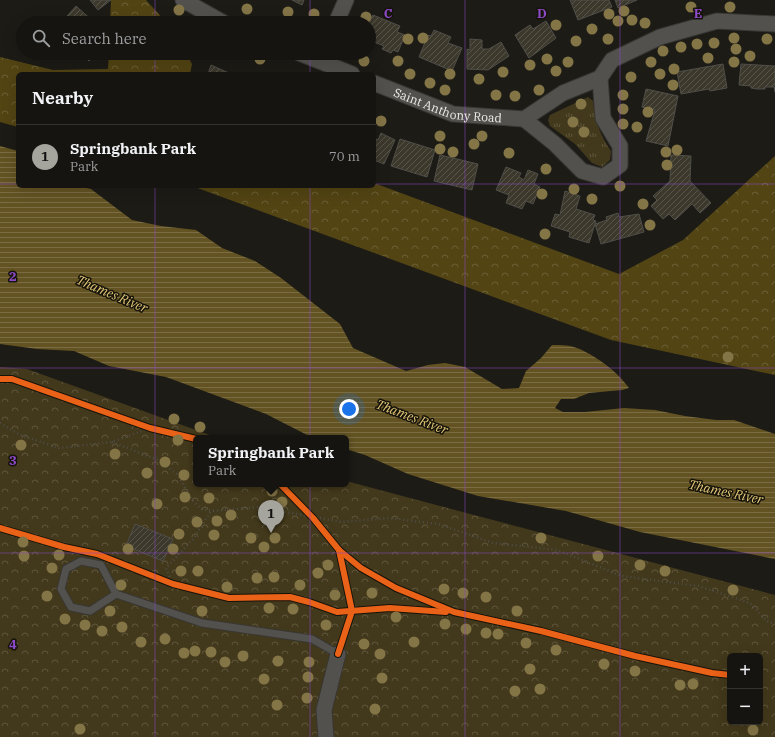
<!DOCTYPE html>
<html lang="en">
<head>
<meta charset="utf-8">
<style>
	:root { --surface:#151410; --page:#1e1d19; --text:#f1f3f6; --muted:#9d9e9f; --line:#343330; --accent:#a5a49d }
	body { margin:0; font-family:"IBM Plex Serif",serif; background:var(--page); color:var(--text) }
	.controls { position:absolute; right:12px; bottom:12px; display:grid; overflow:hidden; border-radius:6px; box-shadow:0 4px 16px #0002 }
	.controls button { width:36px; height:36px; display:grid; place-items:center; padding:0; border:0; border-bottom:1px solid var(--line); background:var(--surface); color:var(--text); font:20px sans-serif }
	.you { position:absolute; left:349px; top:409px; width:14px; height:14px; margin:-10px; border:3px solid #fff; border-radius:50%; background:#1a73e8; box-shadow:0 0 0 6px #1a73e833 }
	.badge { display:grid; place-items:center; width:26px; height:26px; border-radius:50%; background:var(--accent); color:#111; font-size:13px; font-weight:700 }
	.pin { position:absolute; translate:-50% -33px; filter:drop-shadow(0 1px 2px #0008) }
	.pin::after { content:''; position:absolute; top:21px; width:14px; height:12px; background:inherit; clip-path:polygon(0 0,100% 0,50% 100%) }
	.popup { position:absolute; left:193px; top:435px; width:156px; height:52px; box-sizing:border-box; display:grid; place-content:center; border-radius:6px; background:var(--surface); filter:drop-shadow(0 1px 3px #0005); font-size:13px; white-space:nowrap; color:var(--muted) }
	.popup b { font-size:15px; color:var(--text) }
	.popup::after { content:''; position:absolute; left:50%; top:100%; margin-left:-8px; border:8px solid transparent; border-top-color:var(--surface) }
	.list { margin:0; padding:0; list-style:none }
	h2 { display:flex; justify-content:space-between; align-items:center; height:52px; margin:0; padding:0 16px; font-size:17px }
	h2 small { font-size:13px; font-weight:400; color:var(--muted) }
	.list li { display:grid; grid-template-columns:26px 1fr auto; gap:12px; align-items:center; box-sizing:border-box; height:64px; padding:0 16px; border-top:1px solid var(--line) }
	.list b { display:block; font-size:15px; white-space:nowrap }
	.list p { margin:0; font-size:13px; white-space:nowrap; color:var(--muted) }
	.list em { font-size:13px; font-style:normal; color:var(--muted) }
	.icon { flex:none; width:22px; height:22px; fill:none; stroke:currentColor; stroke-width:2; stroke-linecap:round; stroke-linejoin:round }
	.map { position:relative; flex:none; width:775px; height:737px; overflow:hidden }
	.search { position:absolute; background:var(--surface); box-shadow:0 4px 16px #0002; left:16px; top:16px; width:360px; height:44px; display:flex; align-items:center; gap:10px; box-sizing:border-box; padding:0 14px; border-radius:22px; color:var(--muted); font-size:15px }
	.panel { position:absolute; background:var(--surface); box-shadow:0 4px 16px #0002; left:16px; top:72px; width:360px; height:116px; border-radius:6px }
	.map>svg:first-child { display:block }
</style>
</head>
<body>
<div class="map">
<svg width="775" height="737" viewBox="0 0 775 737">
	<defs>
		<pattern id="grass-tufts" width="24" height="20" patternUnits="userSpaceOnUse"><rect width="24" height="20" fill="#42381b"/><path d="M3 7l-1-3M5 7V3M7 7l1-3M15 17l-1-3M17 17v-4M19 17l1-3" fill="none" stroke="#5e553c"/></pattern>
		<pattern id="forest-crowns" width="20" height="18" patternUnits="userSpaceOnUse"><rect width="20" height="18" fill="#524413"/><path d="M2 6a3 3 0 1 1 6 0M12 15a3 3 0 1 1 6 0" fill="none" stroke="#6b5f35"/></pattern>
		<pattern id="park-crowns" width="20" height="18" patternUnits="userSpaceOnUse"><rect width="20" height="18" fill="#42381b"/><path d="M2 6a3 3 0 1 1 6 0M12 15a3 3 0 1 1 6 0" fill="none" stroke="#5e553c"/></pattern>
		<pattern id="water-rules" width="6" height="5" patternUnits="userSpaceOnUse"><rect width="6" height="5" fill="#635323"/><path d="M0 2.5h6" fill="none" stroke="#7a6c43"/></pattern>
		<pattern id="building-hatch" width="6" height="6" patternUnits="userSpaceOnUse"><rect width="6" height="6" fill="#3c382c"/><path d="M-1 1l2-2M0 6l6-6M5 7l2-2" fill="none" stroke="#58554b"/></pattern>
	</defs>
	<rect width="100%" height="100%" fill="#1c1b16"/>
	<path fill="url(#grass-tufts)" d="M 588,97 L 593,101 C 595,121 600,135 611,151 L 610,160 L 602,167 L 592,163 L 575,144 L 550,126 L 548,120 L 550,115 Z"/>
	<g fill="url(#forest-crowns)">
		<path d="M 111,0 L 146,0 L 167,23 L 110,23 Z"/>
		<path d="M 109,53 L 186,53 L 192,64 L 190,74 L 18,74 L 18,127 L 0,122 L 0,57 L 53,70 L 108,69 Z"/>
		<path d="M 775,156 L 775,375 L 611,340 L 192,186 L 374,186 L 374,183 L 619,274 L 683,240 Z"/>
	</g>
	<path fill="url(#park-crowns)" fill-rule="evenodd" d="M 0,367 L 27,369 L 218,438 L 196,438 L 196,484 L 346,484 L 346,481 L 775,595 L 775,737 L 0,737 ZM 730,656 L 760,656 L 760,722 L 730,722 Z"/>
	<path fill="url(#water-rules)" d="M 0,146 L 18,151 L 18,186 L 77,186 L 91,189 L 132,220 L 161,226 L 196,230 L 222,248 L 255,261 L 281,278 L 340,324 L 353,348 L 406,371 L 428,365 L 445,363 L 465,367 L 502,389 L 519,388 L 526,371 L 541,358 L 552,345 C 559,345 567,345 574,347 C 593,353 618,372 629,388 L 622,390 L 589,393 L 574,399 L 561,399 L 555,408 L 563,412 L 585,412 L 624,408 L 655,410 L 685,416 L 716,420 L 734,420 L 775,434 L 775,559 L 640,532 L 566,511 L 478,496 L 408,474 L 365,455 L 346,449 L 346,438 L 313,438 L 266,414 L 166,377 L 109,366 L 74,351 L 37,349 L 0,344 Z"/>
	<g fill="url(#building-hatch)" stroke="#4f4e49">
		<path d="M 90,0 L 111,0 L 98,10 Z"/>
		<path d="M 292,0 L 304,0 L 302,5 Z"/>
		<path d="M 570,0 L 609,0 L 612,7 L 578,20 Z"/>
		<path d="M 615,0 L 637,0 L 618,8 Z"/>
		<path d="M 76,6 L 95,23 L 61,23 Z"/>
		<path d="M 373,15 L 400,26 L 397,32 L 405,35 L 398,52 L 393,50 L 391,53 L 382,49 L 384,46 L 369,40 L 369,23 Z"/>
		<path d="M 123,19 L 132,22 L 132,23 L 115,23 Z"/>
		<path d="M 546,21 L 556,38 L 529,58 L 515,35 L 530,25 L 533,29 Z"/>
		<path d="M 434,30 L 451,37 L 448,43 L 462,48 L 452,71 L 419,57 L 428,35 L 431,36 Z"/>
		<path d="M 470,39 L 482,40 L 482,49 L 489,49 L 501,42 L 509,56 L 488,70 L 467,69 L 467,49 L 470,50 Z"/>
		<path d="M 80,53 L 101,53 L 95,60 L 92,58 L 89,61 Z"/>
		<path d="M 723,64 L 727,88 L 710,91 L 709,89 L 681,94 L 677,72 Z"/>
		<path d="M 741,64 L 775,66 L 775,92 L 774,87 L 765,87 L 765,89 L 757,89 L 751,88 L 751,86 L 739,85 Z"/>
		<path d="M 211,65 L 231,74 L 208,74 Z"/>
		<path d="M 646,89 L 678,96 L 668,146 L 646,141 L 655,110 L 642,107 Z"/>
		<path d="M 381,133 L 395,140 L 384,164 L 374,160 L 374,138 L 378,140 Z"/>
		<path d="M 400,139 L 435,150 L 427,177 L 391,166 Z"/>
		<path d="M 440,155 L 478,164 L 472,190 L 434,181 Z"/>
		<path d="M 671,155 L 691,156 L 690,181 L 711,203 L 700,213 L 692,204 L 675,220 L 669,214 L 663,219 L 651,206 L 657,200 L 653,196 L 670,181 Z"/>
		<path d="M 506,167 L 521,173 L 519,177 L 524,180 L 528,170 L 538,174 L 534,184 L 540,187 L 533,204 L 526,201 L 522,209 L 506,203 L 509,195 L 496,190 Z"/>
		<path d="M 565,191 L 580,196 L 576,209 L 595,215 L 593,220 L 596,221 L 589,243 L 569,237 L 570,232 L 551,226 L 555,214 L 560,215 Z"/>
		<path d="M 618,213 L 619,217 L 639,214 L 644,232 L 601,244 L 595,224 L 607,220 L 606,217 Z"/>
		<path d="M 135,524 L 173,539 L 163,561 L 126,546 Z"/>
	</g>
	<g fill="none" stroke-linecap="round" stroke-linejoin="round">
		<defs>
			<path id="service" d="M 116,594 L 90,611 L 71,607 L 61,589 L 66,569 L 81,561 L 101,565 L 116,594 L 202,623 L 312,639 L 338,654"/>
			<g id="minor">
				<path d="M 183,0 L 224,23"/>
				<path d="M 336,23 L 346,0"/>
				<path d="M 299,53 L 352,74"/>
				<path id="s1" d="M 374,83 L 453,114 L 524,119 L 563,93 L 600,78 L 612,60 L 660,37 L 717,21 L 775,24"/>
				<path d="M 524,119 L 555,144 L 582,171 L 603,177 L 620,165 L 620,146 L 603,118 L 600,78"/>
				<path d="M 326,737 L 324,710 L 338,654"/>
			</g>
		</defs>
		<use href="#service" stroke="#383733" stroke-width="9"/>
		<use href="#minor" stroke="#383733" stroke-width="17"/>
		<g stroke="#4e4d49" stroke-width="2.5" stroke-dasharray="1 3" stroke-linecap="butt">
			<path d="M 0,423 L 20,435 L 59,448 L 112,442 L 150,428"/>
			<path d="M 112,442 L 158,460 L 178,475 L 192,500 L 201,509 L 211,511 L 257,507 L 342,522 L 389,518 L 438,524 L 493,543 L 557,550 L 622,576 L 698,586 L 750,603 L 767,621 L 775,624"/>
			<path d="M 173,584 L 166,568 L 194,538 L 211,511"/>
		</g>
		<use href="#service" stroke="#52514e" stroke-width="7"/>
		<use href="#minor" stroke="#52514e" stroke-width="15"/>
		<defs>
			<g id="cycleway">
				<path d="M 0,379 L 12,379 L 150,428 L 196,439"/>
				<path d="M 280,484 L 313,518 L 339,550 L 361,568 L 396,588 L 454,612 L 541,631 L 635,656 L 712,673 L 730,675"/>
				<path d="M 0,528 L 64,547 L 97,554 L 173,584 L 229,598 L 290,597 L 309,602 L 337,612 L 390,608 L 446,612"/>
				<path d="M 338,654 L 352,611 L 339,550"/>
			</g>
		</defs>
		<use href="#cycleway" stroke="#16130a" stroke-width="8"/>
		<use href="#cycleway" stroke="#ea6118" stroke-width="6"/>
	</g>
	<g fill="#847547">
		<circle cx="691" cy="7" r="5.5"/>
		<circle cx="730" cy="7" r="5.5"/>
		<circle cx="247" cy="9" r="5.5"/>
		<circle cx="179" cy="10" r="5.5"/>
		<circle cx="624" cy="11" r="5.5"/>
		<circle cx="288" cy="12" r="5.5"/>
		<circle cx="314" cy="14" r="5.5"/>
		<circle cx="609" cy="14" r="5.5"/>
		<circle cx="366" cy="17" r="5.5"/>
		<circle cx="632" cy="20" r="5.5"/>
		<circle cx="618" cy="21" r="5.5"/>
		<circle cx="645" cy="23" r="5.5"/>
		<circle cx="556" cy="25" r="5.5"/>
		<circle cx="592" cy="29" r="5.5"/>
		<circle cx="423" cy="38" r="5.5"/>
		<circle cx="734" cy="38" r="5.5"/>
		<circle cx="408" cy="39" r="5.5"/>
		<circle cx="608" cy="39" r="5.5"/>
		<circle cx="767" cy="39" r="5.5"/>
		<circle cx="576" cy="41" r="5.5"/>
		<circle cx="714" cy="43" r="5.5"/>
		<circle cx="697" cy="44" r="5.5"/>
		<circle cx="681" cy="47" r="5.5"/>
		<circle cx="736" cy="49" r="5.5"/>
		<circle cx="663" cy="51" r="5.5"/>
		<circle cx="750" cy="56" r="5.5"/>
		<circle cx="708" cy="58" r="5.5"/>
		<circle cx="260" cy="59" r="5.5"/>
		<circle cx="547" cy="59" r="5.5"/>
		<circle cx="364" cy="61" r="5.5"/>
		<circle cx="398" cy="61" r="5.5"/>
		<circle cx="568" cy="62" r="5.5"/>
		<circle cx="651" cy="62" r="5.5"/>
		<circle cx="734" cy="62" r="5.5"/>
		<circle cx="530" cy="65" r="5.5"/>
		<circle cx="674" cy="69" r="5.5"/>
		<circle cx="556" cy="71" r="5.5"/>
		<circle cx="503" cy="72" r="5.5"/>
		<circle cx="410" cy="74" r="5.5"/>
		<circle cx="450" cy="74" r="5.5"/>
		<circle cx="660" cy="74" r="5.5"/>
		<circle cx="631" cy="77" r="5.5"/>
		<circle cx="479" cy="79" r="5.5"/>
		<circle cx="430" cy="83" r="5.5"/>
		<circle cx="673" cy="85" r="5.5"/>
		<circle cx="445" cy="90" r="5.5"/>
		<circle cx="539" cy="90" r="5.5"/>
		<circle cx="496" cy="95" r="5.5"/>
		<circle cx="623" cy="95" r="5.5"/>
		<circle cx="515" cy="96" r="5.5"/>
		<circle cx="581" cy="104" r="5.5"/>
		<circle cx="623" cy="109" r="5.5"/>
		<circle cx="648" cy="112" r="5.5"/>
		<circle cx="381" cy="121" r="5.5"/>
		<circle cx="573" cy="122" r="5.5"/>
		<circle cx="623" cy="124" r="5.5"/>
		<circle cx="637" cy="127" r="5.5"/>
		<circle cx="584" cy="132" r="5.5"/>
		<circle cx="440" cy="136" r="5.5"/>
		<circle cx="482" cy="136" r="5.5"/>
		<circle cx="474" cy="144" r="5.5"/>
		<circle cx="440" cy="149" r="5.5"/>
		<circle cx="677" cy="150" r="5.5"/>
		<circle cx="453" cy="152" r="5.5"/>
		<circle cx="666" cy="152" r="5.5"/>
		<circle cx="509" cy="153" r="5.5"/>
		<circle cx="667" cy="165" r="5.5"/>
		<circle cx="546" cy="169" r="5.5"/>
		<circle cx="620" cy="186" r="5.5"/>
		<circle cx="574" cy="189" r="5.5"/>
		<circle cx="542" cy="194" r="5.5"/>
		<circle cx="592" cy="199" r="5.5"/>
		<circle cx="643" cy="204" r="5.5"/>
		<circle cx="650" cy="225" r="5.5"/>
		<circle cx="545" cy="234" r="5.5"/>
		<circle cx="728" cy="357" r="5.5"/>
		<circle cx="174" cy="419" r="5.5"/>
		<circle cx="200" cy="427" r="5.5"/>
		<circle cx="178" cy="440" r="5.5"/>
		<circle cx="21" cy="445" r="5.5"/>
		<circle cx="115" cy="454" r="5.5"/>
		<circle cx="165" cy="462" r="5.5"/>
		<circle cx="147" cy="473" r="5.5"/>
		<circle cx="184" cy="475" r="5.5"/>
		<circle cx="272" cy="491" r="5.5"/>
		<circle cx="185" cy="497" r="5.5"/>
		<circle cx="209" cy="498" r="5.5"/>
		<circle cx="282" cy="502" r="5.5"/>
		<circle cx="157" cy="504" r="5.5"/>
		<circle cx="231" cy="515" r="5.5"/>
		<circle cx="217" cy="521" r="5.5"/>
		<circle cx="197" cy="522" r="5.5"/>
		<circle cx="179" cy="534" r="5.5"/>
		<circle cx="214" cy="535" r="5.5"/>
		<circle cx="251" cy="538" r="5.5"/>
		<circle cx="275" cy="538" r="5.5"/>
		<circle cx="541" cy="538" r="5.5"/>
		<circle cx="23" cy="542" r="5.5"/>
		<circle cx="264" cy="547" r="5.5"/>
		<circle cx="128" cy="549" r="5.5"/>
		<circle cx="173" cy="549" r="5.5"/>
		<circle cx="59" cy="555" r="5.5"/>
		<circle cx="24" cy="556" r="5.5"/>
		<circle cx="598" cy="556" r="5.5"/>
		<circle cx="328" cy="565" r="5.5"/>
		<circle cx="640" cy="565" r="5.5"/>
		<circle cx="52" cy="568" r="5.5"/>
		<circle cx="181" cy="571" r="5.5"/>
		<circle cx="198" cy="571" r="5.5"/>
		<circle cx="665" cy="571" r="5.5"/>
		<circle cx="318" cy="573" r="5.5"/>
		<circle cx="274" cy="577" r="5.5"/>
		<circle cx="257" cy="578" r="5.5"/>
		<circle cx="121" cy="585" r="5.5"/>
		<circle cx="300" cy="585" r="5.5"/>
		<circle cx="227" cy="587" r="5.5"/>
		<circle cx="444" cy="589" r="5.5"/>
		<circle cx="733" cy="590" r="5.5"/>
		<circle cx="372" cy="593" r="5.5"/>
		<circle cx="463" cy="593" r="5.5"/>
		<circle cx="335" cy="595" r="5.5"/>
		<circle cx="47" cy="596" r="5.5"/>
		<circle cx="486" cy="597" r="5.5"/>
		<circle cx="269" cy="608" r="5.5"/>
		<circle cx="293" cy="609" r="5.5"/>
		<circle cx="110" cy="611" r="5.5"/>
		<circle cx="202" cy="611" r="5.5"/>
		<circle cx="517" cy="611" r="5.5"/>
		<circle cx="396" cy="617" r="5.5"/>
		<circle cx="65" cy="619" r="5.5"/>
		<circle cx="445" cy="624" r="5.5"/>
		<circle cx="85" cy="625" r="5.5"/>
		<circle cx="326" cy="625" r="5.5"/>
		<circle cx="122" cy="627" r="5.5"/>
		<circle cx="466" cy="629" r="5.5"/>
		<circle cx="102" cy="631" r="5.5"/>
		<circle cx="486" cy="633" r="5.5"/>
		<circle cx="498" cy="634" r="5.5"/>
		<circle cx="165" cy="639" r="5.5"/>
		<circle cx="141" cy="642" r="5.5"/>
		<circle cx="414" cy="642" r="5.5"/>
		<circle cx="526" cy="643" r="5.5"/>
		<circle cx="364" cy="644" r="5.5"/>
		<circle cx="556" cy="650" r="5.5"/>
		<circle cx="195" cy="651" r="5.5"/>
		<circle cx="211" cy="652" r="5.5"/>
		<circle cx="184" cy="653" r="5.5"/>
		<circle cx="380" cy="654" r="5.5"/>
		<circle cx="243" cy="656" r="5.5"/>
		<circle cx="278" cy="661" r="5.5"/>
		<circle cx="225" cy="662" r="5.5"/>
		<circle cx="309" cy="662" r="5.5"/>
		<circle cx="604" cy="664" r="5.5"/>
		<circle cx="530" cy="669" r="5.5"/>
		<circle cx="635" cy="671" r="5.5"/>
		<circle cx="308" cy="677" r="5.5"/>
		<circle cx="382" cy="678" r="5.5"/>
		<circle cx="264" cy="679" r="5.5"/>
		<circle cx="693" cy="684" r="5.5"/>
		<circle cx="680" cy="685" r="5.5"/>
		<circle cx="540" cy="689" r="5.5"/>
		<circle cx="515" cy="691" r="5.5"/>
		<circle cx="307" cy="698" r="5.5"/>
		<circle cx="277" cy="705" r="5.5"/>
		<circle cx="375" cy="709" r="5.5"/>
		<circle cx="80" cy="729" r="5.5"/>
		<circle cx="753" cy="730" r="5.5"/>
	</g>
	<path fill="none" stroke="#8c49c5" stroke-width="1" stroke-opacity="0.55" d="M 155,0 L 155,23M 310,0 L 310,23M 465,0 L 465,737M 620,0 L 620,737M 155,53 L 155,74M 310,53 L 310,74M 0,184 L 18,184M 374,184 L 775,184M 155,186 L 155,737M 310,186 L 310,737M 0,368 L 775,368M 0,553 L 775,553"/>
	<g text-anchor="middle" dominant-baseline="central" stroke-width="3" stroke-linejoin="round" paint-order="stroke">
		<g font-size="12" fill="#efede6" stroke="#16130a">
			<text stroke="none"><textPath href="#s1" startOffset="78">Saint Anthony Road</textPath></text>
		</g>
		<g font-size="13" font-style="italic" fill="#e2c777" stroke="#16130a">
			<text transform="translate(112 294) rotate(23)">Thames River</text>
			<text transform="translate(412 417) rotate(21)">Thames River</text>
			<text transform="translate(726 492) rotate(12)">Thames River</text>
		</g>
	</g>
	<g font-size="13" text-anchor="middle" font-weight="bold" fill="#8c49c5" stroke="#16130a" stroke-width="3" stroke-linejoin="round" paint-order="stroke">
		<text x="388" y="18">C</text>
		<text x="542" y="18">D</text>
		<text x="698" y="18">E</text>
		<text x="13" y="281">2</text>
		<text x="13" y="465">3</text>
		<text x="13" y="649">4</text>
	</g>
</svg>
<div class="controls">
<button>+</button>
<button>−</button>
</div>
<div class="you"></div>
<div class="pin badge" style="left:271px;top:533px">1</div>
<div class="popup"><b>Springbank Park</b>Park</div>
<div class="search"><svg class="icon" aria-label="search" viewBox="0 0 24 24"><circle cx="10" cy="10" r="6"/><path d="M15 15l6 6"/></svg>Search here</div>
<section class="panel">
<h2>Nearby<small></small></h2>
<ul class="list">
<li><span class="badge">1</span><div><b>Springbank Park</b><p>Park</p></div><em>70 m</em></li>
</ul>
</section>
</div>
</body>
</html>
